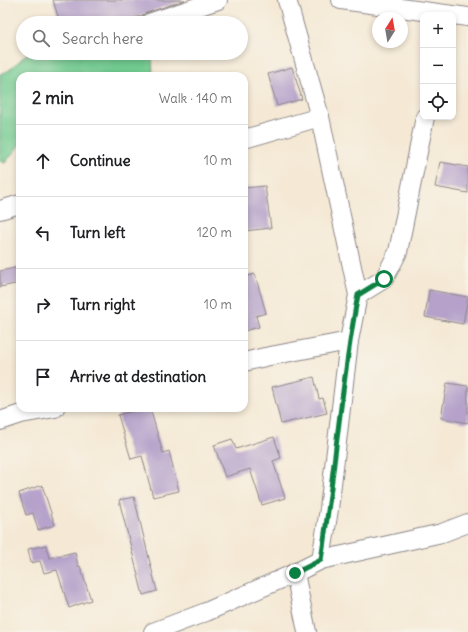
<!DOCTYPE html>
<html lang="en">
<head>
<meta charset="utf-8">
<style>
	:root { --surface:#fff; --page:#f2f2f2; --text:#202124; --muted:#757577; --line:#e0e0e0 }
	body { margin:0; font-family:Delius,sans-serif; background:var(--page); color:var(--text) }
	.controls { position:absolute; right:12px; top:12px; display:grid; overflow:hidden; border-radius:8px; box-shadow:0 2px 6px #0003 }
	.controls button { width:36px; height:36px; display:grid; place-items:center; padding:0; border:0; border-bottom:1px solid var(--line); background:var(--surface); color:var(--text); font:20px sans-serif }
	.compass { position:absolute; left:372px; top:12px; width:36px; height:36px; border-radius:50%; background:var(--surface); box-shadow:0 2px 6px #0003; rotate:11deg }
	.stop { position:absolute; width:12px; height:12px; margin:-9px; border:3px solid #0b8043; border-radius:50%; background:#fff }
	.stop.end { background:#0b8043; border-color:#fff; box-shadow:0 1px 4px #0008 }
	.list { margin:0; padding:0; list-style:none }
	h2 { display:flex; justify-content:space-between; align-items:center; height:52px; margin:0; padding:0 16px; font-size:17px }
	h2 small { font-size:13px; font-weight:400; color:var(--muted) }
	.list li { display:grid; grid-template-columns:26px 1fr auto; gap:12px; align-items:center; box-sizing:border-box; height:72px; padding:0 16px; border-top:1px solid var(--line) }
	.list b { display:block; font-size:15px; white-space:nowrap }
	.list em { font-size:13px; font-style:normal; color:var(--muted) }
	.icon { flex:none; width:22px; height:22px; fill:none; stroke:currentColor; stroke-width:2; stroke-linecap:round; stroke-linejoin:round }
	.map { position:relative; flex:none; width:468px; height:632px; overflow:hidden }
	.search { position:absolute; background:var(--surface); box-shadow:0 2px 6px #0003; left:16px; top:16px; width:232px; height:44px; display:flex; align-items:center; gap:10px; box-sizing:border-box; padding:0 14px; border-radius:22px; color:var(--muted); font-size:15px }
	.panel { position:absolute; background:var(--surface); box-shadow:0 2px 6px #0003; left:16px; top:72px; width:232px; height:340px; border-radius:12px }
	.map>svg:first-child { display:block }
</style>
</head>
<body>
<div class="map">
<svg width="468" height="632" viewBox="0 0 468 632">
	<rect width="100%" height="100%" fill="#f7f3e8"/>
	<filter id="ink" filterUnits="userSpaceOnUse"><feTurbulence type="fractalNoise" baseFrequency=".025" numOctaves="2"/><feDisplacementMap in="SourceGraphic" scale="8" xChannelSelector="R" yChannelSelector="G"/><feConvolveMatrix kernelMatrix="1 2 1 2 8 2 1 2 1" color-interpolation-filters="sRGB"/></filter>
	<filter id="wash" filterUnits="userSpaceOnUse"><feTurbulence type="fractalNoise" baseFrequency=".012" numOctaves="4" result="noise"/><feDisplacementMap in="SourceGraphic" scale="16" xChannelSelector="R" yChannelSelector="G"/><feGaussianBlur stdDeviation="0.9" result="paint"/><feColorMatrix in="noise" values="0 0 0 0 0 0 0 0 0 0 0 0 0 0 0 0 0 1.4 0 .05"/><feComposite in="paint" operator="in"/></filter>
	<g filter="url(#wash)">
		<rect width="100%" height="100%" fill="#f5e9d5"/>
		<path fill="#72cb91" stroke="#4a7666" d="M 28,53 L 152,53 L 153,76 L 20,76 L 20,144 L 5,163 L 0,161 L 0,74 L 8,71 Z"/>
		<g id="blocks">
			<g fill="#b5a1ca">
				<path d="M 53,0 L 185,0 L 146,13 L 141,16 L 118,23 L 60,23 Z"/>
				<path d="M 292,67 L 302,99 L 277,106 L 268,74 Z"/>
				<path d="M 440,162 L 468,167 L 468,193 L 435,187 Z"/>
				<path d="M 265,186 L 271,228 L 244,231 L 244,188 Z"/>
				<path d="M 20,267 L 20,283 L 0,287 L 0,271 Z"/>
				<path d="M 255,274 L 266,313 L 256,316 L 259,327 L 244,331 L 244,277 Z"/>
				<path d="M 429,290 L 468,297 L 463,324 L 425,317 Z"/>
				<path d="M 314,377 L 319,399 L 323,398 L 327,413 L 281,424 L 272,387 Z"/>
				<path d="M 447,383 L 468,386 L 468,423 L 441,418 Z"/>
				<path d="M 144,408 L 150,408 L 163,453 L 169,451 L 179,491 L 153,497 L 142,456 L 131,459 L 118,415 Z"/>
				<path d="M 274,437 L 281,458 L 273,461 L 285,498 L 262,505 L 250,469 L 225,477 L 214,445 L 232,439 L 236,449 Z"/>
				<path d="M 42,485 L 55,525 L 38,530 L 33,513 L 26,515 L 19,493 Z"/>
				<path d="M 134,497 L 157,591 L 143,595 L 119,500 Z"/>
				<path d="M 46,545 L 49,558 L 75,552 L 78,566 L 80,566 L 91,600 L 69,608 L 57,570 L 44,573 L 40,561 L 31,563 L 28,549 Z"/>
			</g>
		</g>
	</g>
	<g filter="url(#ink)">
		<use href="#blocks" fill-opacity="0" stroke="#8c8688" stroke-width="1"/>
		<g fill="none" stroke-linecap="round" stroke-linejoin="round">
			<defs>
				<g id="minor">
					<path d="M 341,0 L 468,17"/>
					<path d="M 149,23 L 218,0"/>
					<path d="M 244,139 L 320,117"/>
					<path d="M 0,210 L 20,204"/>
					<path d="M 358,295 L 384,279 L 398,252 L 425,117"/>
					<path d="M 244,362 L 265,357 L 349,341 L 358,295 L 320,117 L 287,0"/>
					<path d="M 0,421 L 21,414 L 55,408"/>
					<path d="M 321,560 L 329,509 L 349,341"/>
					<path d="M 295,573 L 307,632"/>
					<path d="M 153,632 L 206,612 L 295,573 L 321,560 L 442,533 L 468,523"/>
				</g>
			</defs>
			<use href="#minor" stroke="#8c8688" stroke-width="20"/>
			<use href="#minor" stroke="#fff" stroke-width="18"/>
		</g>
	</g>
	<g fill="none" stroke-linecap="round" stroke-linejoin="round" filter="url(#ink)">
		<path stroke="#0b8043" stroke-width="5" d="M 295,573 L 321,560 C 335,472 341,382 358,295 L 384,279"/>
	</g>
</svg>
<div class="controls">
<button>+</button>
<button>−</button>
<button><svg class="icon" aria-label="locate" viewBox="0 0 24 24"><circle cx="12" cy="12" r="6"/><path d="M12 2v4M12 18v4M2 12h4M18 12h4"/></svg></button>
</div>
<svg class="compass" viewBox="-18 -18 36 36"><path d="M0-13l5 13h-10z" fill="#e53935"/><path d="M0 13l5-13h-10z" fill="#757577"/></svg>
<div class="stop" style="left:384px;top:279px"></div>
<div class="stop end" style="left:295px;top:573px"></div>
<div class="search"><svg class="icon" aria-label="search" viewBox="0 0 24 24"><circle cx="10" cy="10" r="6"/><path d="M15 15l6 6"/></svg>Search here</div>
<section class="panel">
<h2>2 min<small>Walk · 140 m</small></h2>
<ul class="list">
<li><svg class="icon" aria-label="ahead" viewBox="0 0 24 24"><path d="M12 20V5M6 11l6-6 6 6"/></svg><div><b>Continue</b></div><em>10 m</em></li>
<li><svg class="icon" aria-label="left" viewBox="0 0 24 24"><path d="M17 20v-9H6M10 6l-5 5 5 5"/></svg><div><b>Turn left</b></div><em>120 m</em></li>
<li><svg class="icon" aria-label="right" viewBox="0 0 24 24"><path d="M7 20v-9h11M14 6l5 5-5 5"/></svg><div><b>Turn right</b></div><em>10 m</em></li>
<li><svg class="icon" aria-label="arrive" viewBox="0 0 24 24"><path d="M6 21V4h12l-3 4 3 4H6"/></svg><div><b>Arrive at destination</b></div></li>
</ul>
</section>
</div>
</body>
</html>
